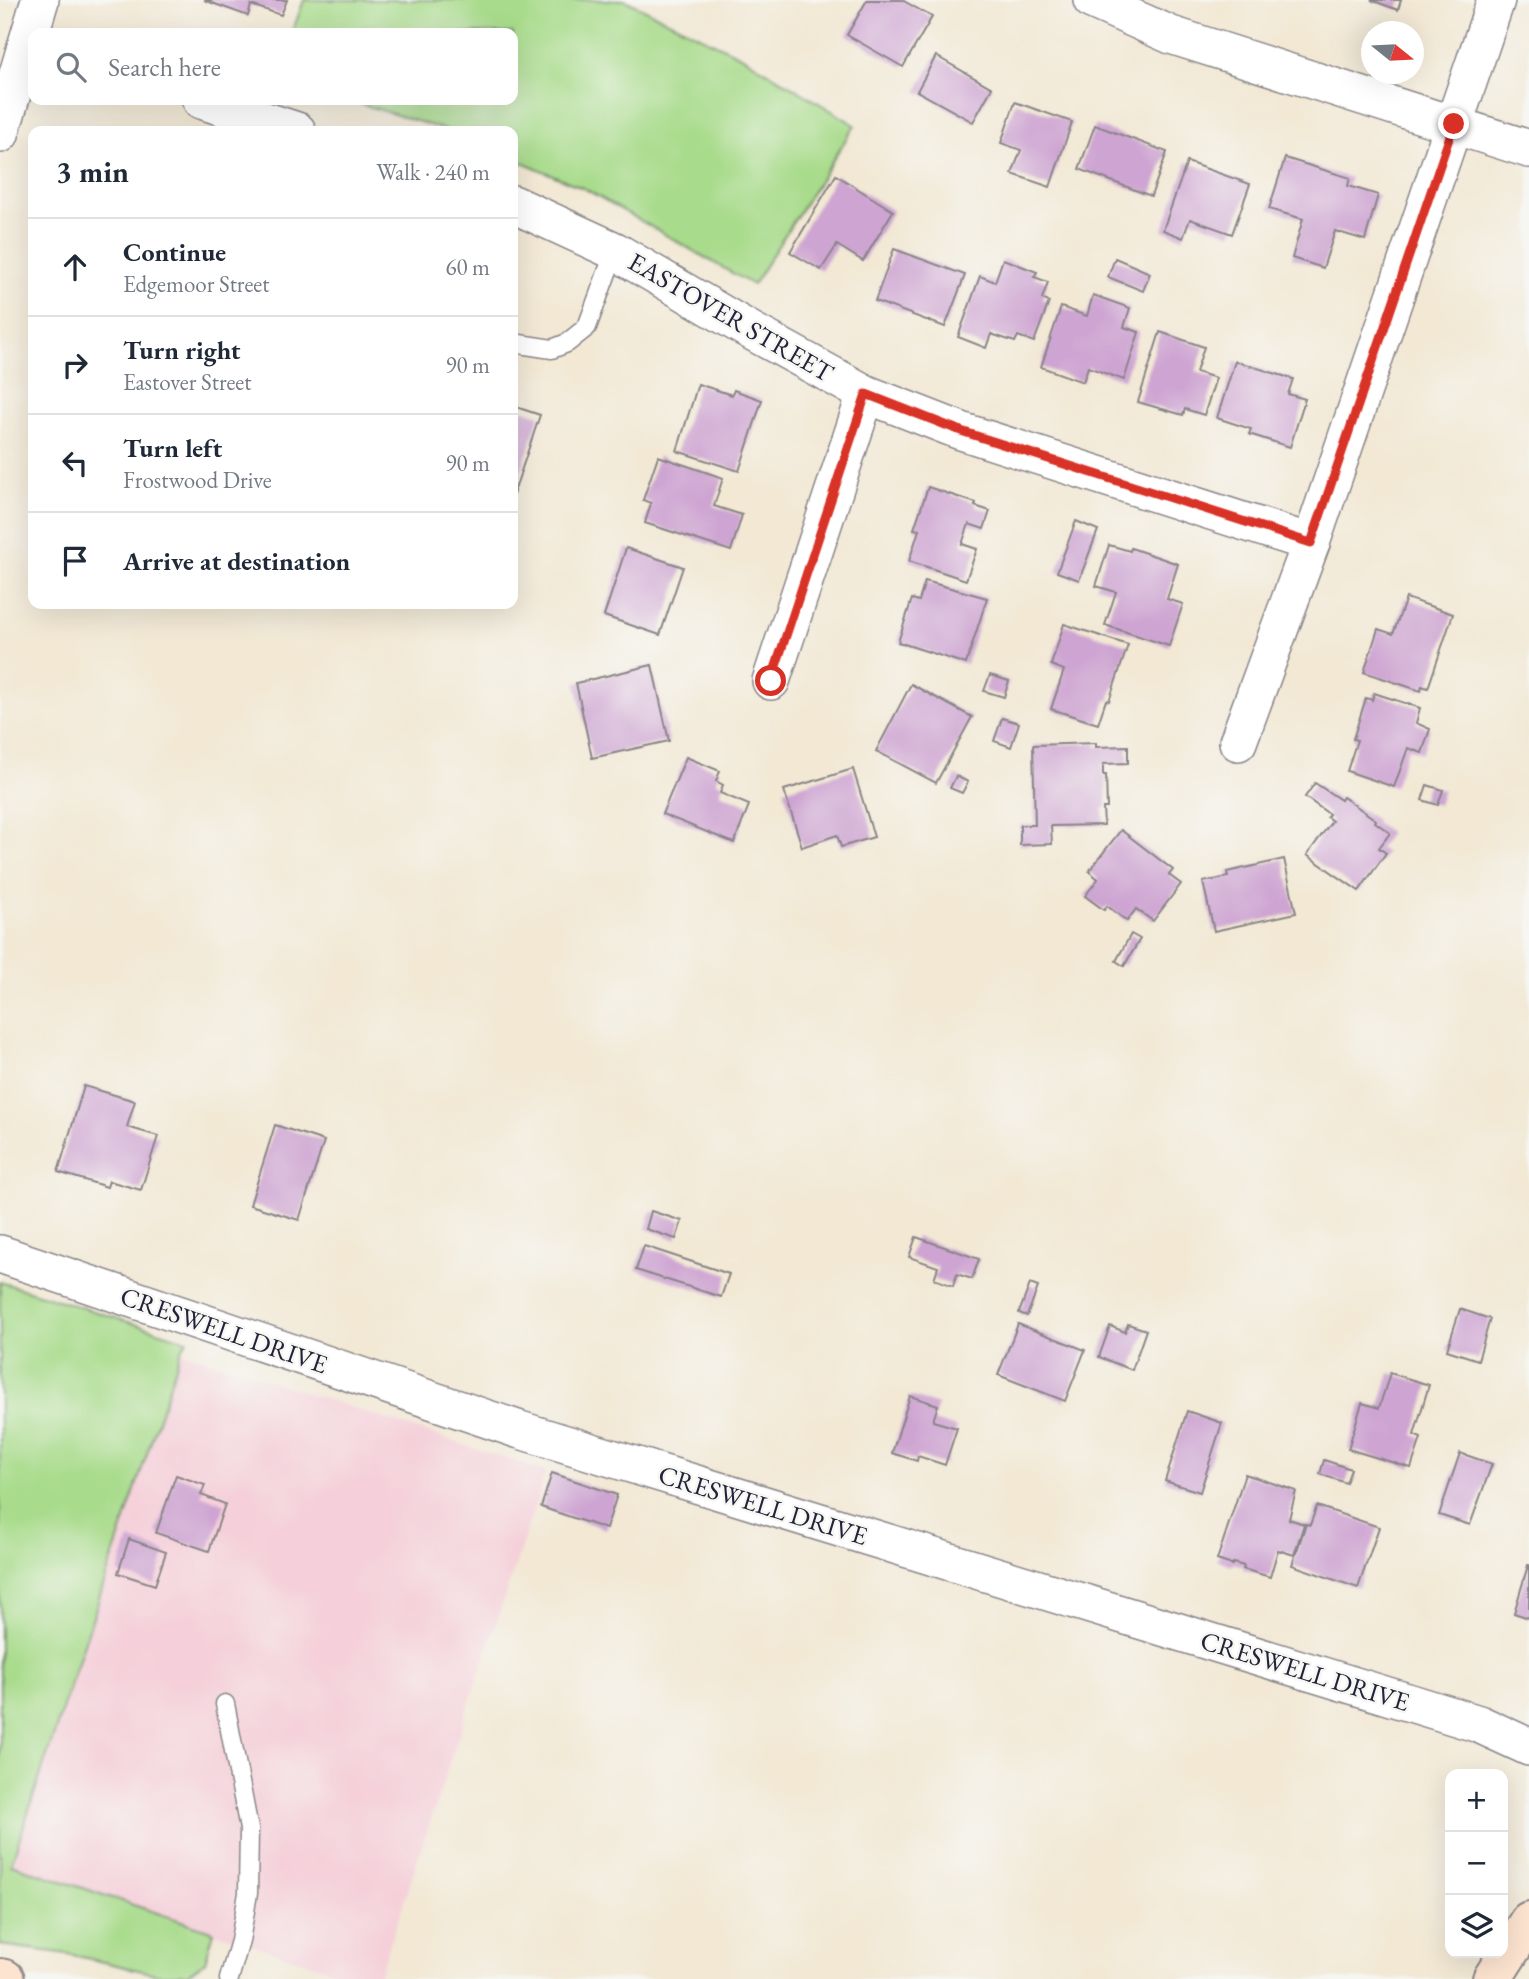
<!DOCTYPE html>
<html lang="en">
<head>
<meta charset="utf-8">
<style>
	:root { --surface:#fff; --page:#f6f6f7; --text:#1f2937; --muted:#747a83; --line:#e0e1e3 }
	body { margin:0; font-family:"EB Garamond",serif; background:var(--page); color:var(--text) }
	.controls { position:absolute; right:21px; bottom:21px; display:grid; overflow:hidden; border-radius:14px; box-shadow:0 7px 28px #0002 }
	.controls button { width:63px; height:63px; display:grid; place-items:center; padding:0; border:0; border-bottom:2px solid var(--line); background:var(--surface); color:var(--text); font:35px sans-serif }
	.compass { position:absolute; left:1361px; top:21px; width:63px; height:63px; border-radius:50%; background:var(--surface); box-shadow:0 7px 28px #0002; rotate:108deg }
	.stop { position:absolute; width:21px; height:21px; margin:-16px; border:5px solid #d93025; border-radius:50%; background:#fff }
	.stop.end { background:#d93025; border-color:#fff; box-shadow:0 2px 7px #0008 }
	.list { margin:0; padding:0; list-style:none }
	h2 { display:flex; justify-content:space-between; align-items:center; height:91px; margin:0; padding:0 28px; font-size:30px }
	h2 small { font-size:23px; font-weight:400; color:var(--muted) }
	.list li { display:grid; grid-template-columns:46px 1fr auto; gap:21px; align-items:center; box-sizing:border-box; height:98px; padding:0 28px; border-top:2px solid var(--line) }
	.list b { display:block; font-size:26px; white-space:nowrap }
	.list p { margin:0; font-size:23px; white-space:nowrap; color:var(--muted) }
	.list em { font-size:23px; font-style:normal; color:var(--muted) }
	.icon { flex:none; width:38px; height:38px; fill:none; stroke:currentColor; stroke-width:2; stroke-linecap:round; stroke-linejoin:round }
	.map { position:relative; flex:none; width:1529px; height:1979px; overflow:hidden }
	.search { position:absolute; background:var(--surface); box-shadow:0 7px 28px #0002; left:28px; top:28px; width:490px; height:77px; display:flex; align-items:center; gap:18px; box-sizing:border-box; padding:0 24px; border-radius:14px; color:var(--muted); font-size:26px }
	.panel { position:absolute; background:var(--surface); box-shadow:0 7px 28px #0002; left:28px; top:126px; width:490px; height:483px; border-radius:14px }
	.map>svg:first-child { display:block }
</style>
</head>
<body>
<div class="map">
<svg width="1529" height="1979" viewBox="0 0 1529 1979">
	<rect width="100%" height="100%" fill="#f6f6f2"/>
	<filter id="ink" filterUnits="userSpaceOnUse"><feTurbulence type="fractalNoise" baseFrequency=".0143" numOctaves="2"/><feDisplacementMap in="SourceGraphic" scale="14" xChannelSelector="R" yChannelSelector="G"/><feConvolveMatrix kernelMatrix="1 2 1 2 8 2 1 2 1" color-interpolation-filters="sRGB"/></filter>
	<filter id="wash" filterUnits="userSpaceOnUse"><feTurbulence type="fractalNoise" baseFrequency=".00686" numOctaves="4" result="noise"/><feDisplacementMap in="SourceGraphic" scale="28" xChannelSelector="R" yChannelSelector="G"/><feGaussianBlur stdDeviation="1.57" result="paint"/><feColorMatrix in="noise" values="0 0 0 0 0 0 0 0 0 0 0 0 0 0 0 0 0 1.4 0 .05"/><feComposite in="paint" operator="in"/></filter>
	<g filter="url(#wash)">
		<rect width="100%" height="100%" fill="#f2e8d4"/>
		<path fill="#f5cfd9" d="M 181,1351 L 546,1472 L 378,1979 L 356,1979 L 11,1865 Z"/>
		<g fill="#a8db8b" stroke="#657e63" stroke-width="2">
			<path d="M 304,0 L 625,0 L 743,57 L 855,125 L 753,285 L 585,189 L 513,158 L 513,131 L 449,131 L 348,100 L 513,100 L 513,33 L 292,33 Z"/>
			<path d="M 0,1282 L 187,1340 L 181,1351 L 11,1864 L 214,1932 L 205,1962 L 188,1974 L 160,1975 L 68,1954 L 0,1945 Z"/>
		</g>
		<g id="blocks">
			<g fill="#cea4d2">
				<path d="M 204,0 L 287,0 L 281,15 L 251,5 L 248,16 Z"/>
				<path d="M 867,0 L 902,0 L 932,17 L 903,67 L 847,35 Z"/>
				<path d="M 1371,0 L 1401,0 L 1398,10 Z"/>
				<path d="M 936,56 L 992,88 L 973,122 L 917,91 Z"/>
				<path d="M 1015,102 L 1072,122 L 1050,187 L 1012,174 L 1021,150 L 1001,143 Z"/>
				<path d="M 1095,125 L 1167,152 L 1151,196 L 1079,169 Z"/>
				<path d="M 1285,158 L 1350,178 L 1348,186 L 1378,195 L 1365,240 L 1335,231 L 1323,268 L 1292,258 L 1303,219 L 1269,209 Z"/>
				<path d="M 1187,162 L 1250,184 L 1232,234 L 1190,219 L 1183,238 L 1163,230 Z"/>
				<path d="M 836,175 L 893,211 L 863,261 L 837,245 L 821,270 L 790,252 Z"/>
				<path d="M 894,249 L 965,275 L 945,327 L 875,301 Z"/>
				<path d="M 1115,258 L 1150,273 L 1143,291 L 1108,277 Z"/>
				<path d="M 1003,259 L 1037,272 L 1034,277 L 1048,282 L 1042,299 L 1049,302 L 1034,342 L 1018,336 L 1015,342 L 991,334 L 986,348 L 958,337 L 980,276 L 995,282 Z"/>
				<path d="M 1093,295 L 1130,308 L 1124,327 L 1139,332 L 1124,380 L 1088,367 L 1083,382 L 1041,367 L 1061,307 L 1087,316 Z"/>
				<path d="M 1160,332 L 1204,347 L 1196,372 L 1216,378 L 1204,415 L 1185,409 L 1183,415 L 1138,402 Z"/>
				<path d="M 1235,361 L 1293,379 L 1288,394 L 1305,399 L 1290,447 L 1249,434 L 1251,429 L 1217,418 Z"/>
				<path d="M 698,384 L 732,395 L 734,390 L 762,400 L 739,471 L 677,451 Z"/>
				<path d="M 513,406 L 540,415 L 513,495 Z"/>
				<path d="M 658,456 L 723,478 L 714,506 L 742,515 L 731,551 L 645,523 L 651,503 L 643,500 Z"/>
				<path d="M 928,487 L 976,503 L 975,506 L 990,511 L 984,529 L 969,524 L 962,544 L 977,549 L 966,580 L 909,561 L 919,530 L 914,529 Z"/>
				<path d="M 1076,521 L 1098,530 L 1079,580 L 1057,572 Z"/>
				<path d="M 1109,545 L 1130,551 L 1131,548 L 1178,564 L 1167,599 L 1183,604 L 1169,646 L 1105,625 L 1116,592 L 1096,586 Z"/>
				<path d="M 626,548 L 683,567 L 660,635 L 604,616 Z"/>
				<path d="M 925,581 L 987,598 L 966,664 L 898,642 L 912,599 L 919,601 Z"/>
				<path d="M 1406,598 L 1453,614 L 1428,688 L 1422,686 L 1421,691 L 1364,672 L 1378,629 L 1393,634 Z"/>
				<path d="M 1064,624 L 1128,645 L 1109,701 L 1106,700 L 1098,724 L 1051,709 L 1064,670 L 1051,665 Z"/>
				<path d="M 652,665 L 669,741 L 592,758 L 576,683 Z"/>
				<path d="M 990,675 L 1009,681 L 1004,697 L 984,691 Z"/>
				<path d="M 911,684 L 972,717 L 936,783 L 876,751 Z"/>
				<path d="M 1374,693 L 1420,708 L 1416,723 L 1430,729 L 1422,753 L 1408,748 L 1394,787 L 1347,771 L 1357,740 L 1353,739 L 1366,698 L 1372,700 Z"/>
				<path d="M 1002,718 L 1019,723 L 1011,747 L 994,741 Z"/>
				<path d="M 1096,743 L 1096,747 L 1128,746 L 1128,763 L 1103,764 L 1103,775 L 1106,775 L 1107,808 L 1103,808 L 1104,825 L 1051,826 L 1052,844 L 1020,845 L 1020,825 L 1035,825 L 1033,745 Z"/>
				<path d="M 686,757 L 720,771 L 716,781 L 723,785 L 720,793 L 749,805 L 734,843 L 662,814 Z"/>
				<path d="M 853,769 L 874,837 L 841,847 L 837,835 L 802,847 L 784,790 Z"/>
				<path d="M 956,776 L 968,782 L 962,793 L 950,788 Z"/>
				<path d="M 1315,783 L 1341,800 L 1343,797 L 1376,820 L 1375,822 L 1390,833 L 1379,848 L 1386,853 L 1359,891 L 1307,855 L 1332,821 L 1327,817 L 1329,814 L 1305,797 Z"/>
				<path d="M 1427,785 L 1443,790 L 1438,805 L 1422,800 Z"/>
				<path d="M 1121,830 L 1173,870 L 1169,875 L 1181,884 L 1153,921 L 1136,909 L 1127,921 L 1107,906 L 1104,910 L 1085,896 L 1098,879 L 1089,871 Z"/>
				<path d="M 1284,859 L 1296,913 L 1214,931 L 1203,882 L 1228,877 L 1227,872 Z"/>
				<path d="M 1131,934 L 1140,939 L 1124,966 L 1116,961 Z"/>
				<path d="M 84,1086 L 135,1101 L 127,1127 L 158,1136 L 141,1190 L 109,1181 L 107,1187 L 58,1172 Z"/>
				<path d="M 275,1125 L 324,1141 L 299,1220 L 250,1205 Z"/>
				<path d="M 651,1211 L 682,1221 L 676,1239 L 646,1229 Z"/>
				<path d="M 916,1237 L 979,1259 L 972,1279 L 957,1274 L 953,1286 L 934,1279 L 938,1267 L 909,1257 Z"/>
				<path d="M 644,1246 L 729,1274 L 721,1297 L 636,1270 Z"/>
				<path d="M 1030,1284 L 1038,1287 L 1027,1316 L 1019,1313 Z"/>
				<path d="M 1460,1309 L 1490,1319 L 1478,1360 L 1447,1350 Z"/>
				<path d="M 1018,1324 L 1085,1350 L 1065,1401 L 998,1375 Z"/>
				<path d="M 1128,1324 L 1146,1330 L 1132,1370 L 1099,1357 L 1110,1326 L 1125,1332 Z"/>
				<path d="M 1390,1373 L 1429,1385 L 1414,1435 L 1421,1438 L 1411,1468 L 1348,1449 L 1362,1403 L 1379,1408 Z"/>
				<path d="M 910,1396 L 938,1405 L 933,1421 L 957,1428 L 945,1465 L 918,1456 L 917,1461 L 892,1453 Z"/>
				<path d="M 1187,1411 L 1222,1423 L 1200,1492 L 1165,1481 Z"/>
				<path d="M 1460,1453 L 1492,1464 L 1470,1525 L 1439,1515 Z"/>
				<path d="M 1324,1460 L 1351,1469 L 1346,1483 L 1320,1474 Z"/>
				<path d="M 552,1473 L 617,1495 L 606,1529 L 541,1507 Z"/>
				<path d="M 1245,1474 L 1296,1491 L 1289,1519 L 1304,1524 L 1294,1555 L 1278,1550 L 1270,1577 L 1243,1569 L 1244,1566 L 1233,1563 L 1232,1565 L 1217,1560 Z"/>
				<path d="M 176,1475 L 205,1485 L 201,1495 L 225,1504 L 209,1551 L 156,1533 Z"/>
				<path d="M 1317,1506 L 1379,1527 L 1358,1588 L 1292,1565 L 1306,1524 L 1310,1525 Z"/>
				<path d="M 129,1539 L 166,1552 L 155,1585 L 118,1573 Z"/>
				<path d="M 1528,1565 L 1529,1565 L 1529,1618 L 1514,1613 Z"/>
			</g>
		</g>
	</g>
	<g filter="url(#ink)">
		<use href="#blocks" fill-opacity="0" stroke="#8a8588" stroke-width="2"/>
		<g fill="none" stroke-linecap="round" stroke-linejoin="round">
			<defs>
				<g id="service">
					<path d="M 513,343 L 552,349 L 567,343 L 587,327 L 615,251"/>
					<path d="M 225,1704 L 249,1829 L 248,1893 L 240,1941 L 229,1979"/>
				</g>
				<g id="minor">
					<path d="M 1092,0 L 1171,35 L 1529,149"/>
					<path d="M 201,100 L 297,131"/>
					<path d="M 0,134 L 40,0"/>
					<path d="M 513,204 L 615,251 L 746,328 L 866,394 L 961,431 L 1311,543"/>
					<path d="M 771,681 L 866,394"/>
					<path d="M 1238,742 L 1311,543 L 1496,0"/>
					<path d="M 0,1254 L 520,1430 L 1479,1724 L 1529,1747"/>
				</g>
				<g id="secondary">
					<path d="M 0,1978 L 5,1979"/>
					<path d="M 1492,1979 L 1529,1921"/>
				</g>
			</defs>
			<use href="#service" stroke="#8a8588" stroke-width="21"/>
			<use href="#minor" stroke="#8a8588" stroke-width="40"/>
			<use href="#secondary" stroke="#8a8588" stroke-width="42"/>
			<use href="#service" stroke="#fff" stroke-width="18"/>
			<use href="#minor" stroke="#fff" stroke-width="37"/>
			<use href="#secondary" stroke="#fde4d0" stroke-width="38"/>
		</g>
	</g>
	<g fill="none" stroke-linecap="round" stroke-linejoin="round" filter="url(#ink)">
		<path stroke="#d93025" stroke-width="9" d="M 771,681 L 866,394 L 961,431 L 1311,543 L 1454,124"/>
	</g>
	<g text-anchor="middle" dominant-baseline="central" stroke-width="5" stroke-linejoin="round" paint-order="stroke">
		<g font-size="26" fill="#22223b" stroke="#f6f6f2">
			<text transform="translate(731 317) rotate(30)">EASTOVER STREET</text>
			<text transform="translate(224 1330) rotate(19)">CRESWELL DRIVE</text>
			<text transform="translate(763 1505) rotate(17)">CRESWELL DRIVE</text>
			<text transform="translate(1305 1671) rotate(17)">CRESWELL DRIVE</text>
		</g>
	</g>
</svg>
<div class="controls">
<button>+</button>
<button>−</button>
<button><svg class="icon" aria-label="layers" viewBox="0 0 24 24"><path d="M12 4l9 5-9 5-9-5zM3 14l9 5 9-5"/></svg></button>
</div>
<svg class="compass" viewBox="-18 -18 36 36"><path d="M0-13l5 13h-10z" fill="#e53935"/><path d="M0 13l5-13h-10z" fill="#747a83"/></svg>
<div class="stop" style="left:771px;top:681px"></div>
<div class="stop end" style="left:1454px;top:124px"></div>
<div class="search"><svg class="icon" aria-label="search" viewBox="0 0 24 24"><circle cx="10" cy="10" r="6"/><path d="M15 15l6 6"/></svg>Search here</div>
<section class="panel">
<h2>3 min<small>Walk · 240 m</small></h2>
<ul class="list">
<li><svg class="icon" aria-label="ahead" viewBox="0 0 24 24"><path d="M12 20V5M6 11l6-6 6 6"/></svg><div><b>Continue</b><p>Edgemoor Street</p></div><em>60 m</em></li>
<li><svg class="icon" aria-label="right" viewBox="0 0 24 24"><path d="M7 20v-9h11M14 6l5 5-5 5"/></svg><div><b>Turn right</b><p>Eastover Street</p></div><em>90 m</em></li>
<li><svg class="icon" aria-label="left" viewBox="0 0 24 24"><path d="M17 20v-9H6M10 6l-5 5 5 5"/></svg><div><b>Turn left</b><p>Frostwood Drive</p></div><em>90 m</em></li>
<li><svg class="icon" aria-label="arrive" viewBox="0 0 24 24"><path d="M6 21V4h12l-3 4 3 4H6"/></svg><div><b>Arrive at destination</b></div></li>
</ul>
</section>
</div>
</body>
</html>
